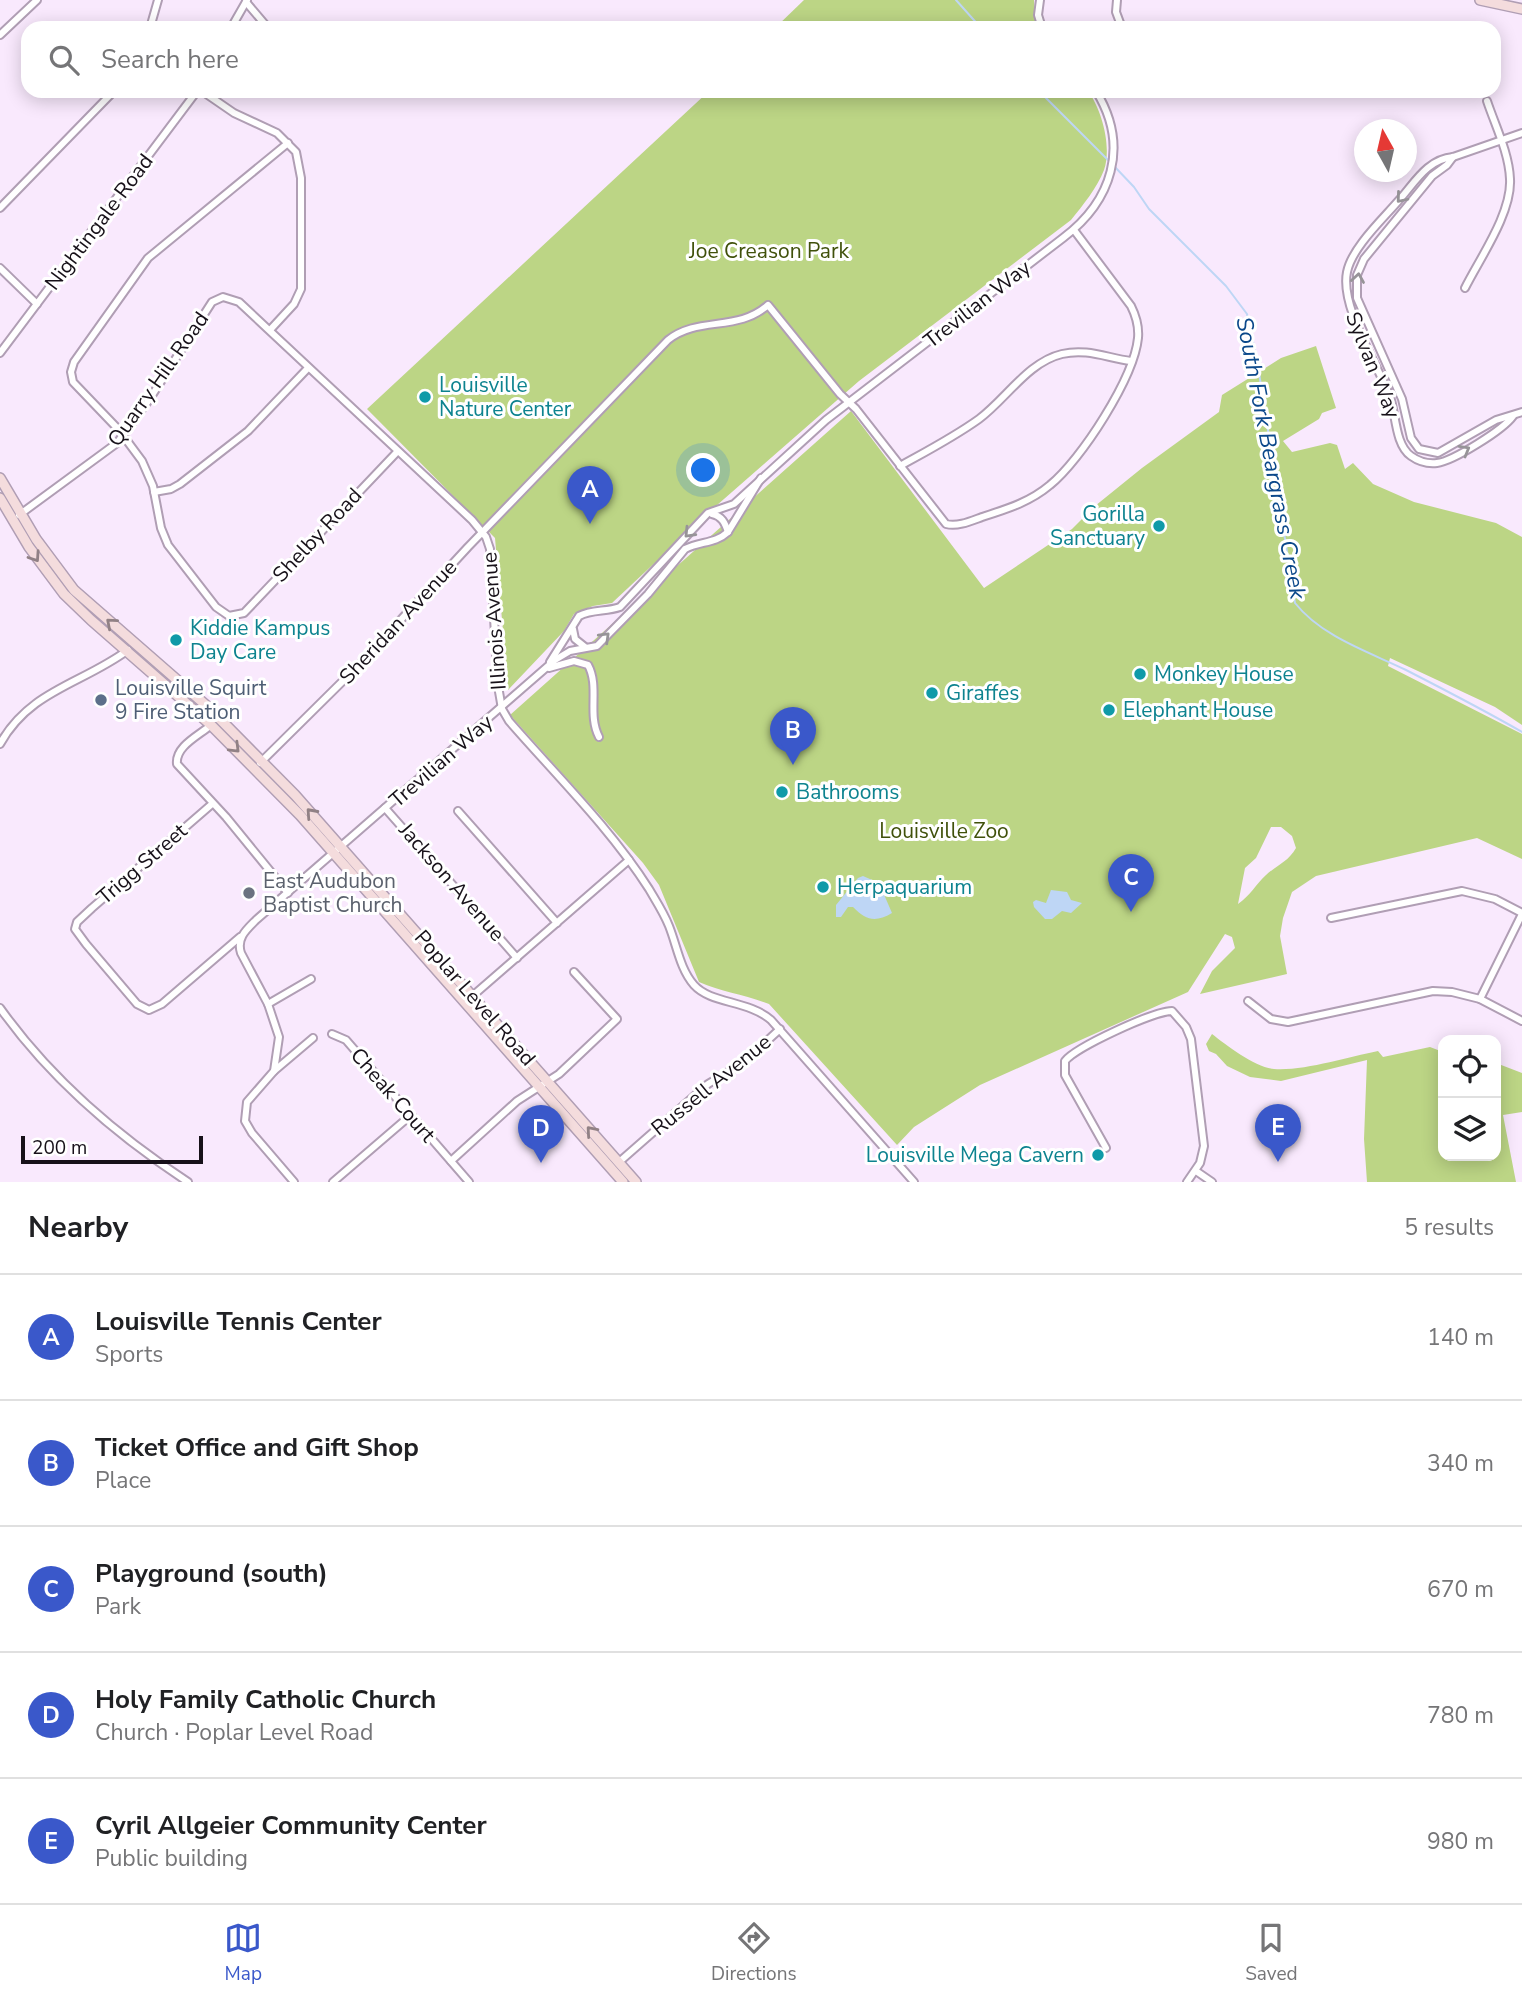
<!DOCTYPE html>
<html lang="en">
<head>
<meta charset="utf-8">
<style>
	:root { --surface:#fff; --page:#f6f6f6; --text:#202124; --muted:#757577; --line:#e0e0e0; --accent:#3a58ca }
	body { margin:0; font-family:"Nunito Sans",sans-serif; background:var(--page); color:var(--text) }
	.controls { position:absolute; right:21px; bottom:21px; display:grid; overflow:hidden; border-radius:14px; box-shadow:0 4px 18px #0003 }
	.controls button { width:63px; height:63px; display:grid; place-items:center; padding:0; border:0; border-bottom:2px solid var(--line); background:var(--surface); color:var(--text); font:35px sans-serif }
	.compass { position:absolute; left:1354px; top:119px; width:63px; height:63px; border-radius:50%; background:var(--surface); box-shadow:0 4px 18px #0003; rotate:352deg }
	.scale { position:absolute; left:21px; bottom:18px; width:182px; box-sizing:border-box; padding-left:7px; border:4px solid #171119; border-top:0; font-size:19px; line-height:24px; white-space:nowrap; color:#171119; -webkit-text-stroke:5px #fff; paint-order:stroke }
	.you { position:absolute; left:704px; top:471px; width:24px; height:24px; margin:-18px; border:5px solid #fff; border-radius:50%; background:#1a73e8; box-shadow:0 0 0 10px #1a73e833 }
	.badge { display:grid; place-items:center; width:46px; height:46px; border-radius:50%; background:var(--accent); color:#fff; font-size:23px; font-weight:700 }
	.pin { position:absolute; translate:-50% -58px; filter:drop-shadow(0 2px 4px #0008) }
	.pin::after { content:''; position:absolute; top:37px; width:24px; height:21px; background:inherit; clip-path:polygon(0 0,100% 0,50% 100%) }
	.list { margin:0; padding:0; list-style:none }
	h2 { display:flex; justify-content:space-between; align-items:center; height:91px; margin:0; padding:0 28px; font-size:30px }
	h2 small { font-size:23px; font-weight:400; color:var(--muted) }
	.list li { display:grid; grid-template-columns:46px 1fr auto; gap:21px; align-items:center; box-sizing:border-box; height:126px; padding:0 28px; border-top:2px solid var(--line) }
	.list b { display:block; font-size:26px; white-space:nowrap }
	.list p { margin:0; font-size:23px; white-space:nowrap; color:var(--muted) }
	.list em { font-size:23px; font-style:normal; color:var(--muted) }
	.icon { flex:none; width:38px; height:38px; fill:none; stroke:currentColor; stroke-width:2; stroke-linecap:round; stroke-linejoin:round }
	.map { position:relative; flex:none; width:1522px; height:1182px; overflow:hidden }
	.search { position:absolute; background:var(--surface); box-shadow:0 4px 18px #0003; left:21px; right:21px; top:21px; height:77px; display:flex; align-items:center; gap:18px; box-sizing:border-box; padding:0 24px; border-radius:21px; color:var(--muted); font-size:26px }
	.sheet { height:721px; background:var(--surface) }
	nav { display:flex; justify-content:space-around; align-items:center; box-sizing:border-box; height:98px; border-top:2px solid var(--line); background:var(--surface); font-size:19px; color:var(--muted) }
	nav a { display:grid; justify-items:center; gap:4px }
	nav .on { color:var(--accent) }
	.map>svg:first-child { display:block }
</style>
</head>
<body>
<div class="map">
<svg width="1522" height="1182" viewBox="0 0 1522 1182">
	<rect width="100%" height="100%" fill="#f9e9fd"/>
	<g fill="#bcd585" fill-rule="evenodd">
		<path d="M 804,0 L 1034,0 L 1036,28 L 775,28 Z"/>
		<path d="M 709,91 L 1088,91 C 1102,110 1112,147 1104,170 C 1097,188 1083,205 1071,220 L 859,381 L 708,513 L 612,603 L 593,606 L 574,614 L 564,631 L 508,690 L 495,538 L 367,409 Z"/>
		<path d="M 1316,346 L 1336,408 L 1322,413 L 1319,419 L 1283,441 L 1292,452 L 1330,443 L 1337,445 L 1345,469 L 1353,463 L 1373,484 L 1414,502 L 1496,523 L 1522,537 L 1522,725 L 1495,707 L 1390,658 L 1388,666 L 1522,734 L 1522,859 L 1477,838 L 1316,876 L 1292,892 L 1283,918 L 1280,936 L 1287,974 L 1200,994 L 1212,971 L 1235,948 L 1232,937 L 1225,934 L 1188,992 L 980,1085 L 914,1127 L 897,1145 L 769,1004 C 746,995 722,992 699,982 L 659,885 L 643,863 L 510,715 L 851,411 L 984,588 L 1072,529 L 1095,506 L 1142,468 L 1219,412 L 1222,395 L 1281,358 ZM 1271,827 L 1281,827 L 1292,836 L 1296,848 C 1288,862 1277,865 1266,875 C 1256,884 1250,896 1238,904 L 1245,868 L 1256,858 Z"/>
		<path d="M 1212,1034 C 1226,1045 1256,1068 1274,1069 C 1305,1071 1347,1057 1378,1051 L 1383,1057 L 1430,1047 L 1443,1052 L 1443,1156 L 1496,1156 L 1496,1063 L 1522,1073 L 1522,1112 L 1503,1115 L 1516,1182 L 1367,1182 L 1364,1139 L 1367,1060 L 1281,1081 L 1250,1077 L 1227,1066 L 1216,1054 L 1209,1051 L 1206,1044 Z"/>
	</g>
	<g fill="#bed6f5">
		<path d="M 863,876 L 879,883 L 892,913 C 875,923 866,920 853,907 L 848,907 L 841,917 L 836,917 L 836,905 L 858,878 Z"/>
		<path d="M 1051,890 L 1067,892 L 1071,900 L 1082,903 L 1071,913 L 1062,911 L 1052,919 L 1045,919 L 1034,907 L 1033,902 L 1036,900 L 1046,903 Z"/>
	</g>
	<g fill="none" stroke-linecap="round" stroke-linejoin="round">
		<g stroke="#bed6f5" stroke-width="2">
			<path d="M 956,0 L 981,28"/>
			<path d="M 1039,91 L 1110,162"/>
			<path d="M 1114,166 L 1134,187 L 1149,209 L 1226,286 L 1247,314 L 1257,360 L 1295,603 C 1322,637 1369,652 1406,670 C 1445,690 1484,710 1522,732"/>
		</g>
		<defs>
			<g id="street">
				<path d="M 1040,0 L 1038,15 L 1042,28"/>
				<path d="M 1117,0 L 1116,12 L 1122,28"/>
				<path d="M 246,2 L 268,28"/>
				<path d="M 150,28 L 158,0"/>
				<path d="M 231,28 L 247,0"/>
				<path d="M 0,35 L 37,0"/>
				<path d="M 202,91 L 234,113 L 277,133 L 296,152 L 301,178 L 301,289 L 294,304 L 270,330"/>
				<path d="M 288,143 L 148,258 L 74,362 L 71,372 L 73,382 L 119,430 L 142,461 L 153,486 L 161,528 L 168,545 L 216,607 L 229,616 L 244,613 L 397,452"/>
				<path d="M 1453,157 L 1447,165 L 1432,176 L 1364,259 L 1357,275 L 1357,298 L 1402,399 L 1411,438 L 1419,449 L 1438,453 L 1496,420 L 1522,412"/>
				<path d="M 0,208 L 114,91"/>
				<path d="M 0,268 L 37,304"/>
				<path d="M 1465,288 C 1480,258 1512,213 1510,179 C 1509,153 1495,125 1487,101"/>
				<path d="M 0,353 L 197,91"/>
				<path d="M 1513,416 C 1503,430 1453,461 1437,463 C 1428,464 1418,461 1411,456 C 1395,445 1396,414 1390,397 C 1377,363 1340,307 1347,272 C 1352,247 1384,218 1400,199 C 1415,182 1428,159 1453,157 L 1522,133"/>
				<path d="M 900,466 C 927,451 954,437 979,419 C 1006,399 1028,362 1062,354 C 1087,348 1107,358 1131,361"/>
				<path d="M 154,492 L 171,489 L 180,484 L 248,431 L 308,368"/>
				<path d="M 712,514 C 722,516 725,523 728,532"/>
				<path d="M 19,515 L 117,443 L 149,400 L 212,302 L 223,297 L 239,302 L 472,520 L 486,537 L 490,549 L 498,686 L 502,709 L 509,721 C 556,775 610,828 649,889 C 656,901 664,913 669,926 C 677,946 680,969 694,985 C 711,1004 748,1000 771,1020 L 914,1182"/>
				<path d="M 573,629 L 575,639 L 585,647"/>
				<path d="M 550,662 L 579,616 C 592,609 606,612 620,607 L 708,513 L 734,504 L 826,420 L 1063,238 C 1112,201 1130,146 1096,91"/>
				<path d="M 549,668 L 574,661 L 588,665 C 600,687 587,714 599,737"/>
				<path d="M 211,725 C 200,735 175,746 177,764 L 226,817 L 288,893"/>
				<path d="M 0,744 C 30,690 82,684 128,650"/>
				<path d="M 260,763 L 360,664 L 468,547 L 668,340 C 698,316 738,332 768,305 L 840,394 L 856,409 L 946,524 C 958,527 971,521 982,517 C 1007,509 1030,502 1050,485 C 1081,460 1134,378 1138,338 C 1139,327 1136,316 1131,306 L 1074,230"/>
				<path d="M 212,804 L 92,908 L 77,922 L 75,929 L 86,944 L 137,1004 L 149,1010 L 162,1004 L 240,937"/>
				<path d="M 385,808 L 517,958"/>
				<path d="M 458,811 L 557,923"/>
				<path d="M 1331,918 L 1462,891 L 1495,899 L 1522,913"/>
				<path d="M 469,999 L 629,860"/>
				<path d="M 1480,999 L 1522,914"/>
				<path d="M 1248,1001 L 1271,1019 L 1288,1022 L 1433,991 L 1452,992 L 1480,999 L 1522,1021"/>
				<path d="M 268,1004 L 311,979"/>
				<path d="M 0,1008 C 50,1078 116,1135 188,1182"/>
				<path d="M 332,1034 L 346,1040 L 469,1182"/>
				<path d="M 274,1071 L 313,1038"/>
				<path d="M 1106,1148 L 1065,1075 L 1065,1061 C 1076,1047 1154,1011 1172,1011 L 1186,1027 L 1191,1039 L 1204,1146 L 1200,1163 L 1187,1182"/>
				<path d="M 451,1161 L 517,1101 L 559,1074 L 617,1019 L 574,972"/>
				<path d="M 618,1163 L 708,1084 L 743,1063 L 780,1029"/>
				<path d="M 1196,1171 L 1212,1182"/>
				<path d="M 294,1182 L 252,1133 L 245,1121 L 247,1102 L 274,1071 L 279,1037 L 268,1004 L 241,953 C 236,938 247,929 256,920 L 555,660 L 570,651 L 597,646 L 648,594 L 685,549 C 701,541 715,544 728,532 L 761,478"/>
				<path d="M 333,1182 L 411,1115"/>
			</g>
			<g id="secondary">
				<path d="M 1480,0 L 1522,9"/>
				<path d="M 0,478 L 36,539 L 74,590 L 208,707 L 295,795 L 636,1182"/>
				<path d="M 0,498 L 29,547 L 64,594 L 91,620 L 211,725 L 300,815 L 623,1182"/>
			</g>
		</defs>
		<use href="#street" stroke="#b09eb4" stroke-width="10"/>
		<use href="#secondary" stroke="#b09eb4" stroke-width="12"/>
		<use href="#street" stroke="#fff" stroke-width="6"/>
		<use href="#secondary" stroke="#f4dcdd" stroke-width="9"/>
	</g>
	<defs><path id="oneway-chevron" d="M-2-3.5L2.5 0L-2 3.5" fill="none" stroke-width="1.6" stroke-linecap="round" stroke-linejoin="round" transform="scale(1.75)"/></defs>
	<g stroke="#979498">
		<use href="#oneway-chevron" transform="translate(1401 198) rotate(130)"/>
		<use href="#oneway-chevron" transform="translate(1358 278) rotate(-81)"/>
		<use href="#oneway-chevron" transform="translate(1465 450) rotate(-30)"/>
		<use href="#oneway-chevron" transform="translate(689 533) rotate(134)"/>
		<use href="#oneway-chevron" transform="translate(605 637) rotate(-44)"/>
	</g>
	<g stroke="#918185">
		<use href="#oneway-chevron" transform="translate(35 557) rotate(56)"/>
		<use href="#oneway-chevron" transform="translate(111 623) rotate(-139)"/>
		<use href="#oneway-chevron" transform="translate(235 748) rotate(45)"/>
		<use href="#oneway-chevron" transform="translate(311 813) rotate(-132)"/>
		<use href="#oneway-chevron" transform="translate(591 1131) rotate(-131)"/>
	</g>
	<g fill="#0f9aa8" stroke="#fff" stroke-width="2.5">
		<circle cx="425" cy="397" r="7"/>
		<circle cx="1159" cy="526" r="7"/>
		<circle cx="176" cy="640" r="7"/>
		<circle cx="1140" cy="674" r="7"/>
		<circle cx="932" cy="693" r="7"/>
		<circle cx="1109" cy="710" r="7"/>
		<circle cx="782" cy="792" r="7"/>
		<circle cx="823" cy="887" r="7"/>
		<circle cx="1098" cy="1155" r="7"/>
	</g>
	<circle fill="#5c6f8a" stroke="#fff" stroke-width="2.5" cx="101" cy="700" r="7"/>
	<circle fill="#6b7280" stroke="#fff" stroke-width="2.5" cx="249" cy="893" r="7"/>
	<g text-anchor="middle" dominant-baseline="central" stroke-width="6" stroke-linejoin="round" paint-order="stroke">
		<g font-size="21" fill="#171119" stroke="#fff">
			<text transform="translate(99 222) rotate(-53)">Nightingale Road</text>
			<text transform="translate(977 304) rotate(-38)">Trevilian Way</text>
			<text transform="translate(1373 365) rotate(68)">Sylvan Way</text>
			<text transform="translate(158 379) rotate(-55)">Quarry Hill Road</text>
			<text transform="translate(317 535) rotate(-47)">Shelby Road</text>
			<text transform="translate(494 621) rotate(-94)">Illinois Avenue</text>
			<text transform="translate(398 622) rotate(-47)">Sheridan Avenue</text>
			<text transform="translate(441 761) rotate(-41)">Trevilian Way</text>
			<text transform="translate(142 864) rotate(-41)">Trigg Street</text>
			<text transform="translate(452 882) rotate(49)">Jackson Avenue</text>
			<text transform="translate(475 998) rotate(49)">Poplar Level Road</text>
			<text transform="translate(711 1085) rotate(-39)">Russell Avenue</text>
			<text transform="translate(393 1095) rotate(49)">Cheak Court</text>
		</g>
		<g font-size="21" fill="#40510b" stroke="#fff">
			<text x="769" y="251">Joe Creason Park</text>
			<text x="944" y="831">Louisville Zoo</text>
		</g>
		<g font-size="21" fill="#0d838f" stroke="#fff" text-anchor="start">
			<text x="439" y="385">Louisville<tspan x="439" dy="24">Nature Center</tspan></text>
			<text x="1145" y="514" text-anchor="end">Gorilla<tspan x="1145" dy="24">Sanctuary</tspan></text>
			<text x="190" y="628">Kiddie Kampus<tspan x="190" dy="24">Day Care</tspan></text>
			<text x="1154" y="674">Monkey House</text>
			<text x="946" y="693">Giraffes</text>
			<text x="1123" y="710">Elephant House</text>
			<text x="796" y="792">Bathrooms</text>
			<text x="837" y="887">Herpaquarium</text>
			<text x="1084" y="1155" text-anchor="end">Louisville Mega Cavern</text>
		</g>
		<g font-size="21" fill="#4e5e75" stroke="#fff" text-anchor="start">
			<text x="115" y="688">Louisville Squirt<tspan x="115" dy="24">9 Fire Station</tspan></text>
		</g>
		<g font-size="21" fill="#5b616d" stroke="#fff" text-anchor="start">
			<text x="263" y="881">East Audubon<tspan x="263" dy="24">Baptist Church</tspan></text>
		</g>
		<g font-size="23" font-style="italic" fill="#0b488a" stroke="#fff">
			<text transform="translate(1271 458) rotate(79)">South Fork Beargrass Creek</text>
		</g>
	</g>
</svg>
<div class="controls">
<button><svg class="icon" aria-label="locate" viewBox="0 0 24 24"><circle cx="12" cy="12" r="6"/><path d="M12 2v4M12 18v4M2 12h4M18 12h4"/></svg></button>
<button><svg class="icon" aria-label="layers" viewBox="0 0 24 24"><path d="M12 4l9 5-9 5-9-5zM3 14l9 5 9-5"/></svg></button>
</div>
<svg class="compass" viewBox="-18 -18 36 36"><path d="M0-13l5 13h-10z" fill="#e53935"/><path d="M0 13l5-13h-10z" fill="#757577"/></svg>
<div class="scale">200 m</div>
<div class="you"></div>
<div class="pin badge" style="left:590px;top:524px">A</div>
<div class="pin badge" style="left:793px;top:765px">B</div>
<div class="pin badge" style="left:1131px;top:912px">C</div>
<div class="pin badge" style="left:541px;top:1163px">D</div>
<div class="pin badge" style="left:1278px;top:1162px">E</div>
<div class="search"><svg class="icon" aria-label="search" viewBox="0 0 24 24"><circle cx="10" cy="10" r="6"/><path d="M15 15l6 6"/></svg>Search here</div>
</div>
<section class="sheet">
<h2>Nearby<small>5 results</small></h2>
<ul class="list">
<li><span class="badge">A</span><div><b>Louisville Tennis Center</b><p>Sports</p></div><em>140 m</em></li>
<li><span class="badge">B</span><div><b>Ticket Office and Gift Shop</b><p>Place</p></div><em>340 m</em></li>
<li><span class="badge">C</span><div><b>Playground (south)</b><p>Park</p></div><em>670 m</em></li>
<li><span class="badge">D</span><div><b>Holy Family Catholic Church</b><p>Church · Poplar Level Road</p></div><em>780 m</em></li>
<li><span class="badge">E</span><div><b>Cyril Allgeier Community Center</b><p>Public building</p></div><em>980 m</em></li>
</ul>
</section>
<nav>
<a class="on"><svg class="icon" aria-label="map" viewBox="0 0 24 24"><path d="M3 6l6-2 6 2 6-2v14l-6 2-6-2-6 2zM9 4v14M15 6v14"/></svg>Map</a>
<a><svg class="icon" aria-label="directions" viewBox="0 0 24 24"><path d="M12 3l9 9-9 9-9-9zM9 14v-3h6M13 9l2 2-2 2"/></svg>Directions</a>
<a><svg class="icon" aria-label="saved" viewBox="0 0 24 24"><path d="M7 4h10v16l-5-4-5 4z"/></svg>Saved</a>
</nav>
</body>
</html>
